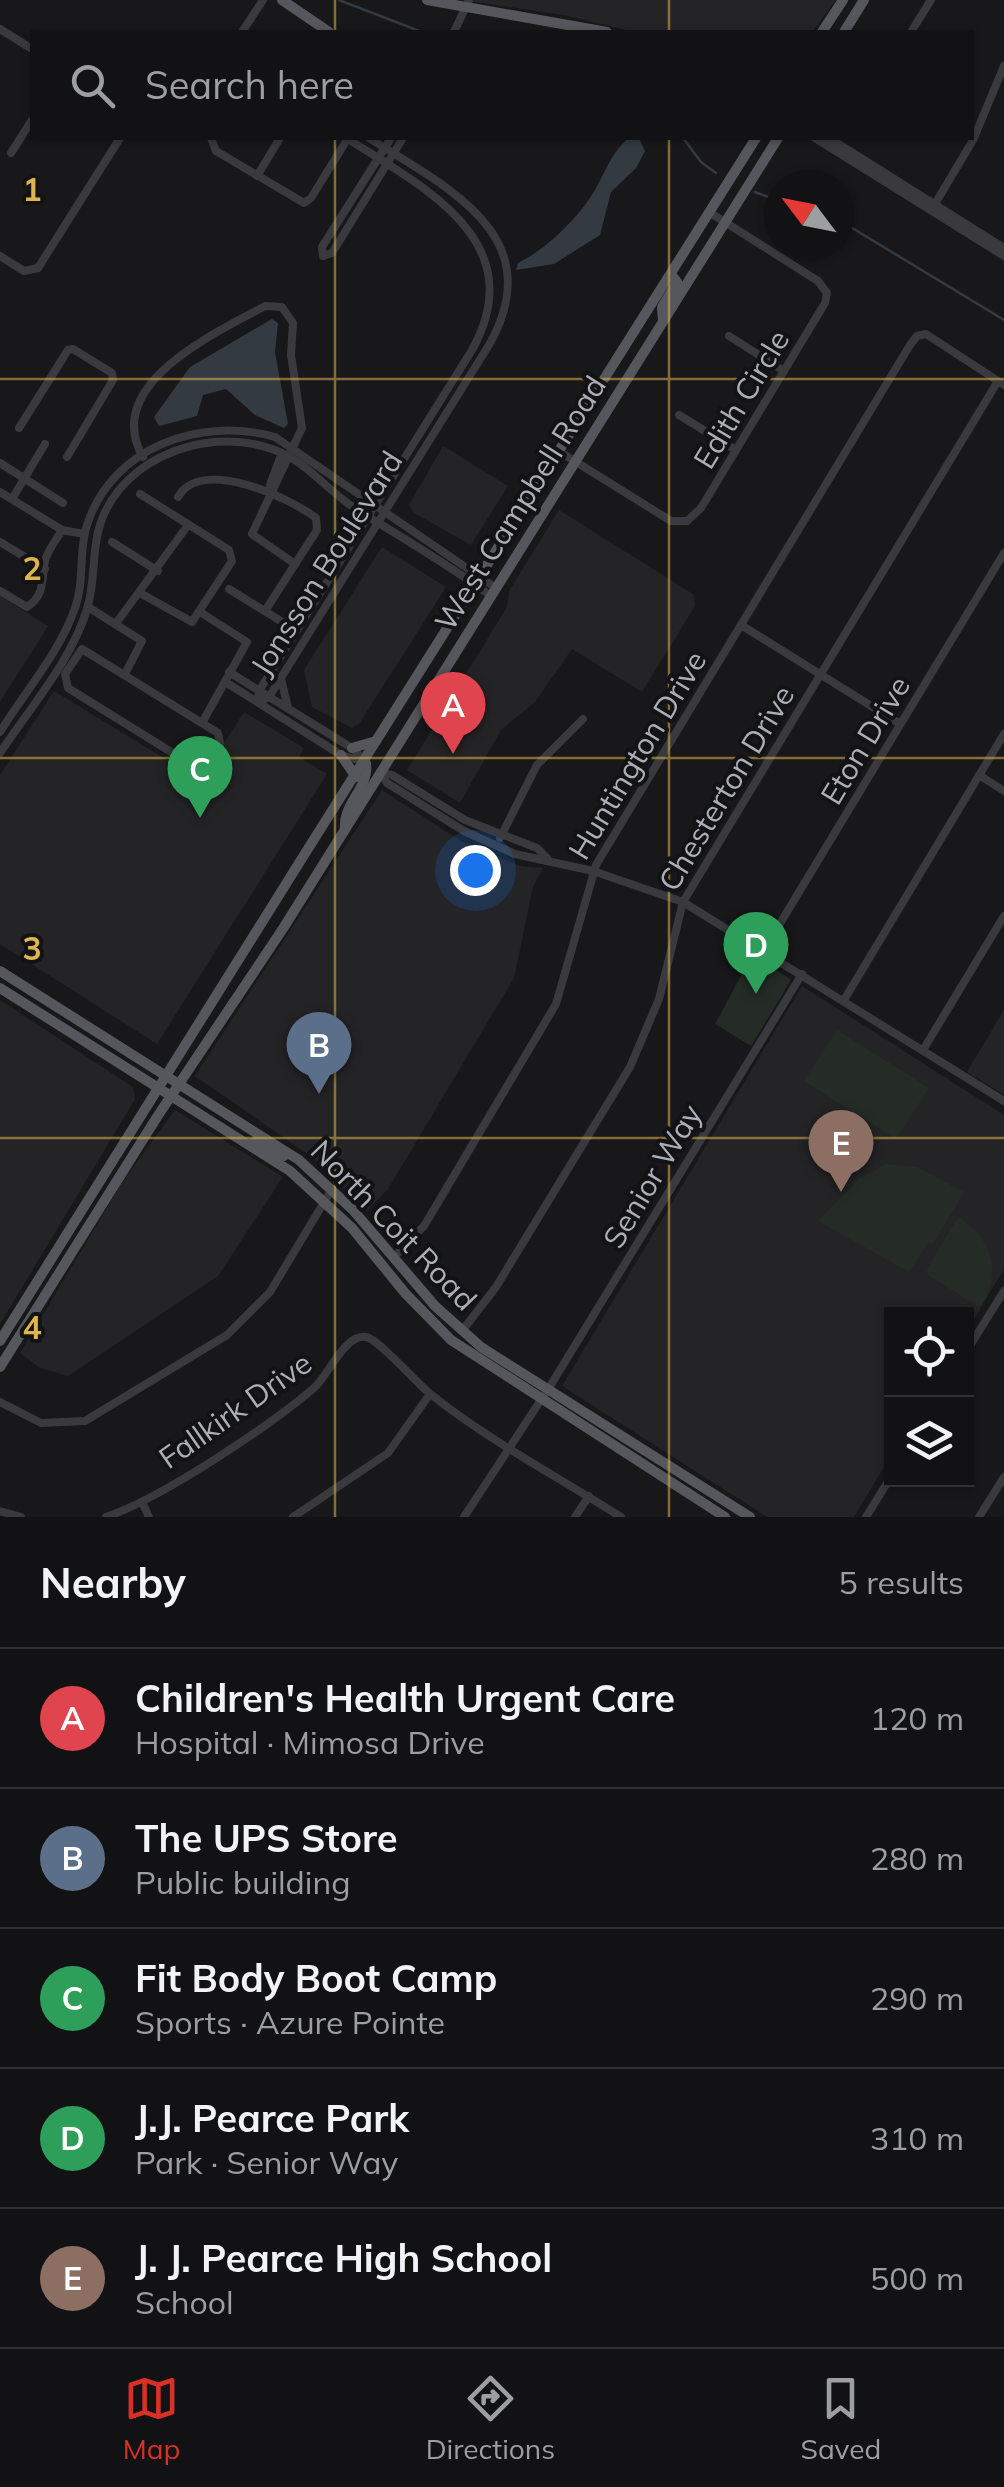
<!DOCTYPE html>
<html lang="en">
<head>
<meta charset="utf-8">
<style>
	:root { --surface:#121214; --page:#1f2022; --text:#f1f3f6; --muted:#9c9ea0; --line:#313234; --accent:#d93025 }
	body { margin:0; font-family:Mulish,sans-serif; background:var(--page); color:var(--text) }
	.controls { position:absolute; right:30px; bottom:30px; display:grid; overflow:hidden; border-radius:0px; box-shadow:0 2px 8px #0004 }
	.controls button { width:90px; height:90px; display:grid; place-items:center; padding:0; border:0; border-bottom:2px solid var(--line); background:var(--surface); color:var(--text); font:50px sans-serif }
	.compass { position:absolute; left:764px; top:170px; width:90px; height:90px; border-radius:50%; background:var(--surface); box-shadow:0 2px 8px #0004; rotate:302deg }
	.you { position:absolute; left:475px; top:870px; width:35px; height:35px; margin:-25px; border:8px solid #fff; border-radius:50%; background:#1a73e8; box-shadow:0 0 0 15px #1a73e833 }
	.badge { display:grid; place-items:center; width:65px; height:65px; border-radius:50%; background:var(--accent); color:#fff; font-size:32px; font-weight:700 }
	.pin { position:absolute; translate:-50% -82px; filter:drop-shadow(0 2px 5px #0008) }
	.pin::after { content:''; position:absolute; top:52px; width:35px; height:30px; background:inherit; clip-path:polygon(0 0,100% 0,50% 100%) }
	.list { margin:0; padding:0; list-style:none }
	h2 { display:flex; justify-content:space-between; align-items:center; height:130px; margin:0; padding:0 40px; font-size:42px }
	h2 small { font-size:32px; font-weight:400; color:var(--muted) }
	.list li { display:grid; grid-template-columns:65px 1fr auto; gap:30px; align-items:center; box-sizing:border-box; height:140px; padding:0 40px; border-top:2px solid var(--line) }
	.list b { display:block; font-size:38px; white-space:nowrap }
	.list p { margin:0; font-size:32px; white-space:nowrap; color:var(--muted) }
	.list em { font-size:32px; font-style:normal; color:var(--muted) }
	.icon { flex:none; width:55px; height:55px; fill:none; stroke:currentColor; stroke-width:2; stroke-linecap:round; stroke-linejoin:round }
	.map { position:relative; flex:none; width:1004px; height:1517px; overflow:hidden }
	.search { position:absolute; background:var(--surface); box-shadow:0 2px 8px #0004; left:30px; right:30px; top:30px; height:110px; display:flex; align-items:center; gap:25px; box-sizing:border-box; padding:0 35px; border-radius:0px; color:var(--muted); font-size:38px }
	.sheet { height:830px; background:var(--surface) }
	nav { display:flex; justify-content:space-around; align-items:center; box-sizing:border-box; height:140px; border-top:2px solid var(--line); background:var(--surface); font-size:28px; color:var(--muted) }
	nav a { display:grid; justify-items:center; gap:5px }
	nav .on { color:var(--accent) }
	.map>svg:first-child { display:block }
</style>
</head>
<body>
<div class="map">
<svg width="1004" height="1517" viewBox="0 0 1004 1517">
	<rect width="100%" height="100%" fill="#18181a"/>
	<g fill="#242427">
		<path d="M 462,0 L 836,0 L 812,32 L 634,32 L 564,15 Z"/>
		<path d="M 443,446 L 508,486 L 471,545 L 414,513 L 409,505 Z"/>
		<path d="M 559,510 L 693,594 L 695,606 L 642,692 L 572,649 L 535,702 L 501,730 L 460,803 L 407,770 L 507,607 L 509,591 Z"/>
		<path d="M 382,547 L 446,587 L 359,724 L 352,728 L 312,707 L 304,670 Z"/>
		<path d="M 0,596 L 48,626 L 0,702 Z"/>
		<path d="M 54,691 L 200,780 L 244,712 L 304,748 L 299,757 L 327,774 L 157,1044 L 0,944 L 0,775 Z"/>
		<path d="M 382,790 L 461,841 L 520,866 L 543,868 L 533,887 L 514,978 L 388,1189 L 366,1212 L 316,1160 L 195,1076 Z"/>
		<path d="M 802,986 L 1004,1115 L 1004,1269 L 967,1331 L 966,1314 L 892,1314 L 891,1455 L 854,1517 L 767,1517 L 562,1386 Z"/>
		<path d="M 0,1000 L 133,1087 L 135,1099 L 0,1324 Z"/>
		<path d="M 1004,1010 L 1004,1095 L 967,1072 Z"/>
		<path d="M 175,1110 L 283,1177 L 218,1276 L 68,1376 L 40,1368 L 20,1353 L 123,1181 Z"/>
	</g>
	<g fill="#252c26">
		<path d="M 753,954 L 791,980 L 751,1046 L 715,1024 Z"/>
		<path d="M 837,1030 L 929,1088 L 896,1139 L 804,1081 Z"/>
		<path d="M 885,1164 L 917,1167 L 964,1192 L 933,1244 L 928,1243 L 909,1272 L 818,1221 L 858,1180 Z"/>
		<path d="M 958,1217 C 991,1236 1004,1275 979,1307 L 928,1275 L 927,1269 Z"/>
	</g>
	<g fill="#333a41">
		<path d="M 629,138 L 639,138 L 645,151 L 636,168 L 611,192 L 600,235 L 554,264 L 516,270 L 518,263 C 543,251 568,227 585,205 C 602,184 608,154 629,138 Z"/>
		<path d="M 272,319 L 278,323 L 275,352 L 288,424 L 284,428 L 255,415 L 226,389 L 203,395 L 197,416 L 159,426 L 154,417 L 190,367 Z"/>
	</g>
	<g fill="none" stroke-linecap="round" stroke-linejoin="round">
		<g stroke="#333a41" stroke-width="2.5">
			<path d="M 339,0 L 422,32"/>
			<path d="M 683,138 L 701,162 L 716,173"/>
			<path d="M 755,192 L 779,201"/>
			<path d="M 839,220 L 1004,320"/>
		</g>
		<g stroke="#3a3a3e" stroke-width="8">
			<path d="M 0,29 L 32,49"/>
			<path d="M 242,32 L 263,0"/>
			<path d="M 454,32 L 469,0"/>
			<path d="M 911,32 L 931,0"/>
			<path d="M 211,138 L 216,151 L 304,203 L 311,198 L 348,138"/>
			<path d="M 815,138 L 1004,256"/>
			<path d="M 829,138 L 1004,248"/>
			<path d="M 11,153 L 32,120"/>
			<path d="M 257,176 L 280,138"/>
			<path d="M 932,209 L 973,140 L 1004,66"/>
			<path d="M 0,256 L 24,271 L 38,268 L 120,138"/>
			<path d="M 323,256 L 332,253 L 403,138"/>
			<path d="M 323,256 L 322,247 L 391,138"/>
			<path d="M 729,336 L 784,371"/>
			<path d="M 679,415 L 736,450"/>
			<path d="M 19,428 L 68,350 L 73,349 L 112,373 L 113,380 L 67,457"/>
			<path d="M 560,452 L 671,521 L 687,521 L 701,508 L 825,303 L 827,293 L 818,281 L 709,212"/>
			<path d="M 143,457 C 101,384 216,333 265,306 L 282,307 L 293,323 L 291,355 L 302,428 L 252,534 L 295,564"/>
			<path d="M 0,463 L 63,503"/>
			<path d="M 273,491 L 270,485 L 280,458 L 287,456"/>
			<path d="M 0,492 L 62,530 L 84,534"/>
			<path d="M 178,497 C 201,456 290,498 316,518 L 317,530 L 265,611"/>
			<path d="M 12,499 L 45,444"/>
			<path d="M 0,542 L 45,569"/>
			<path d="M 112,542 L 158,571"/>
			<path d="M 229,589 L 297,631"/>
			<path d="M 0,591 L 27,607 C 46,594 41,580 45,561 C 47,551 57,539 62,530"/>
			<path d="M 140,593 L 192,622 L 232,561 L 229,550 L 140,494"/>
			<path d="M 88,607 L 142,641 L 125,674"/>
			<path d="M 200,612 L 247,642 L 202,723"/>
			<path d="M 117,622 L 188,525"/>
			<path d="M 741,625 L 900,724"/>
			<path d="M 82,649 L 218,733 L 220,743 L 206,764 L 192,765 L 68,688 L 65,674 Z"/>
			<path d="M 229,672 L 352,748 L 366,762"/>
			<path d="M 281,679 L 288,708"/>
			<path d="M 227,683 L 341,755 L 362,761"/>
			<path d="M 258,702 L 269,697 L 489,345 C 551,235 447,188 369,138"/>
			<path d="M 258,702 L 259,691 L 472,350 C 533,240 422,187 348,139"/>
			<path d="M 0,732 C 24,693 60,652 75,608 C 85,581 78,552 87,525 C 112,447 200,416 275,437 L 496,588"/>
			<path d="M 0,753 C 29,709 72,660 87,609 C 97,577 90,543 105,512 C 136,447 228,423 290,457 C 314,471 332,494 356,509 C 401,537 448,564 491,596"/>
			<path d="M 381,772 L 387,783 L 464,831 L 515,854 L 593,871 L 683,902 L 1004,1101"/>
			<path d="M 381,772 L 392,775 L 465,820 L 537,848 L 547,858"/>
			<path d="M 979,775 L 1004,791"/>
			<path d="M 500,838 L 537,765 L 583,719"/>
			<path d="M 764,950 L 1004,553"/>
			<path d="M 844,1000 L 1004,734"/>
			<path d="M 923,1050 L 1004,916"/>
			<path d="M 394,1257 L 424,1226 L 556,1004 L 596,865 L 910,345 L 917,336 L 926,334 L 1004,385"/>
			<path d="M 462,1331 L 496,1287 L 630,1067 L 659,999 L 683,902 L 998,381"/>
			<path d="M 966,1352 L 1004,1291"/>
			<path d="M 0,1402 L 41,1423 L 85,1421 L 227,1335 L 270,1292 L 332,1189"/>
			<path d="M 142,1502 L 149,1517"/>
			<path d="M 0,1511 L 21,1517"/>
			<path d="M 106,1517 C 162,1498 268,1427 314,1388 C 329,1375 344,1334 366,1337 C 377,1338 416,1382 428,1392 C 487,1440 557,1476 621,1517"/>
			<path d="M 293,1517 L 388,1453 L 430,1394"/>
			<path d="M 464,1517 L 552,1383 L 802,974"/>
			<path d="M 575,1517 L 589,1496"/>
			<path d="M 866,1517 L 892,1475"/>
			<path d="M 979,1517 L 1004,1477"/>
		</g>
		<g stroke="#56575d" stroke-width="10">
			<path d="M 282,0 L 329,32"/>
			<path d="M 427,0 L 607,32"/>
			<path d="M 822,32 L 843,0"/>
			<path d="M 844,32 L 864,0"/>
			<path d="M 663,321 L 662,307 L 677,282 L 671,274"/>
			<path d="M 352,748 L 376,741"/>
			<path d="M 341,755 L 356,777"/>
			<path d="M 345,830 C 342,803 370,788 366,763"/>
			<path d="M 0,971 L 299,1160 L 353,1210 L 435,1306 L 481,1347 L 750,1517"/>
			<path d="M 0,988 L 290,1171 L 352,1228 L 405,1293 L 451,1340 L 725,1517"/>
			<path d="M 251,1144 L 257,1141 L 284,1156"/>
			<path d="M 0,1341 C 250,939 504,538 756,138"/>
			<path d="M 0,1367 L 157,1117 L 284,927 L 778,138"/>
		</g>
	</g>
	<path fill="none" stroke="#ddb44d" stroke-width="2.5" stroke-opacity="0.55" d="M 335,0 L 335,32M 669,0 L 669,32M 335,138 L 335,1517M 669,138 L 669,1517M 0,379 L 1004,379M 0,758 L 1004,758M 0,1138 L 1004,1138"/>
	<g text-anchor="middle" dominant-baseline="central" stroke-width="8" stroke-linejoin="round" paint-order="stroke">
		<g font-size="30" fill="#acafb8" stroke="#131315">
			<text transform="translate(741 399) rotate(-59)">Edith Circle</text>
			<text transform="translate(520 503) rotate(-58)">West Campbell Road</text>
			<text transform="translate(326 563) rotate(-58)">Jonsson Boulevard</text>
			<text transform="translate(865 740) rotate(-59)">Eton Drive</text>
			<text transform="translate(637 755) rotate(-59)">Huntington Drive</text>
			<text transform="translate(726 788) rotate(-59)">Chesterton Drive</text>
			<text transform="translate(652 1176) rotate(-59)">Senior Way</text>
			<text transform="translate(394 1225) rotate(46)">North Coit Road</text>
			<text transform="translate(235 1410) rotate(-35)">Fallkirk Drive</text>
		</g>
	</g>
	<g font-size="32" text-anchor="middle" font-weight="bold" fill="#ddb44d" stroke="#131315" stroke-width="8" stroke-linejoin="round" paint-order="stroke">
		<text x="32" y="201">1</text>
		<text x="32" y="580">2</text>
		<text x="32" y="960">3</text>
		<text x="32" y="1339">4</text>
	</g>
</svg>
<div class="controls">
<button><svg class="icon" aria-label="locate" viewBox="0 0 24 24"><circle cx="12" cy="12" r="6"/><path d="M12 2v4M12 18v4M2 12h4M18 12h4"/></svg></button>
<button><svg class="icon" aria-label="layers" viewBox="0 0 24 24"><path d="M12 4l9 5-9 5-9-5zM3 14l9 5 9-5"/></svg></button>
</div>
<svg class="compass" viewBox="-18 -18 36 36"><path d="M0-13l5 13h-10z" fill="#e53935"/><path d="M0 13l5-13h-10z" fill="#9c9ea0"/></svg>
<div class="you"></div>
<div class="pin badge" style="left:453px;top:754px;background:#e0444e">A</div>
<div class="pin badge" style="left:319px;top:1094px;background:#5c6f8a">B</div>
<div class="pin badge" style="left:200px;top:818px;background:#2e9e5b">C</div>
<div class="pin badge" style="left:756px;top:994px;background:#2e9e5b">D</div>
<div class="pin badge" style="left:841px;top:1192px;background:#8d6e63">E</div>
<div class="search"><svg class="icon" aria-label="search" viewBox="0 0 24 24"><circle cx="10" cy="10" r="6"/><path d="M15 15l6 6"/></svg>Search here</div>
</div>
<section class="sheet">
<h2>Nearby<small>5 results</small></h2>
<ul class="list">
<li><span class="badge" style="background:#e0444e">A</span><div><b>Children's Health Urgent Care</b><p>Hospital · Mimosa Drive</p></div><em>120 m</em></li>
<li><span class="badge" style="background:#5c6f8a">B</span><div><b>The UPS Store</b><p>Public building</p></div><em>280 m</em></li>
<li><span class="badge" style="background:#2e9e5b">C</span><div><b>Fit Body Boot Camp</b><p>Sports · Azure Pointe</p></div><em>290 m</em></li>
<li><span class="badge" style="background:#2e9e5b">D</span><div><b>J.J. Pearce Park</b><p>Park · Senior Way</p></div><em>310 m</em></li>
<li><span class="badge" style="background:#8d6e63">E</span><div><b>J. J. Pearce High School</b><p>School</p></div><em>500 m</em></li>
</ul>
</section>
<nav>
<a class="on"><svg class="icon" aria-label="map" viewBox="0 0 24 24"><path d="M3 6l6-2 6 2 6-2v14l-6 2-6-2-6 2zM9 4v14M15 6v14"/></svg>Map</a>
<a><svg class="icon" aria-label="directions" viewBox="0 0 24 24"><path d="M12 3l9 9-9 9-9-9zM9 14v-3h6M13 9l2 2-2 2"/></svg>Directions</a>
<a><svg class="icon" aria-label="saved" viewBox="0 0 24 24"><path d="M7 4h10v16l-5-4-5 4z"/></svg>Saved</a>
</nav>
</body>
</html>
